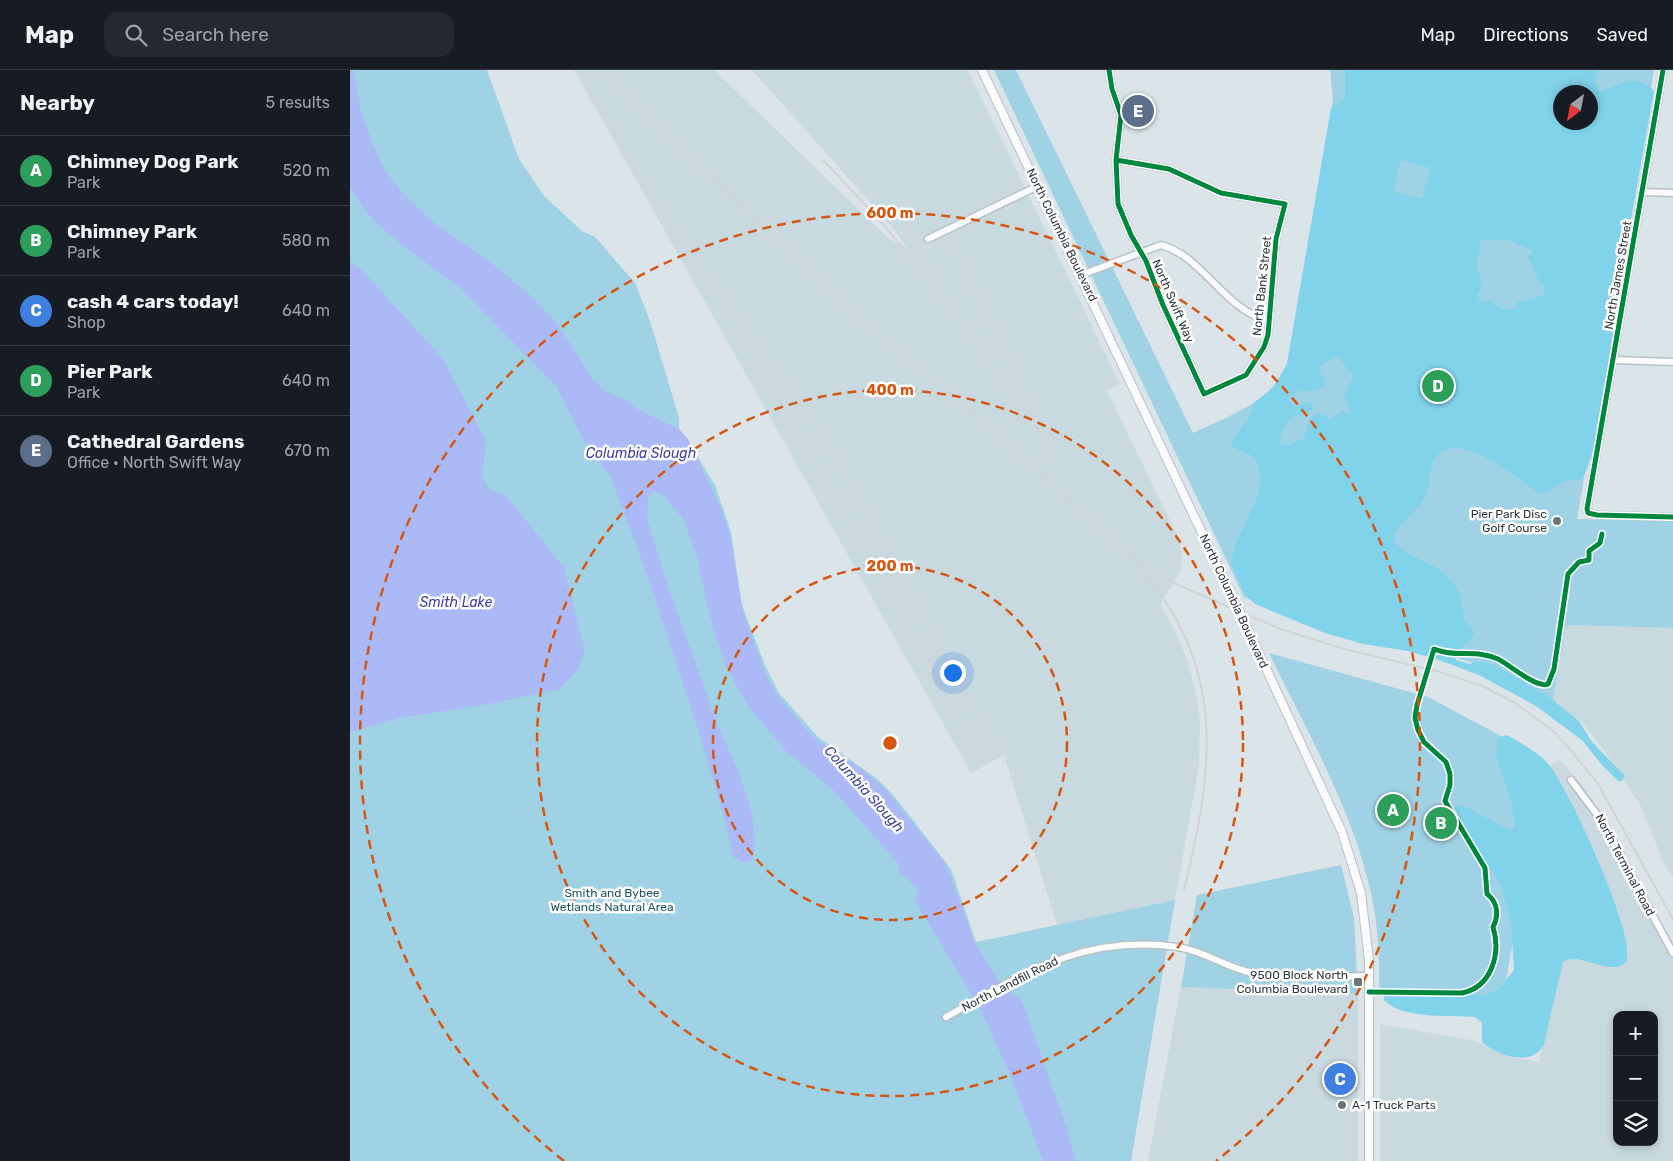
<!DOCTYPE html>
<html lang="en">
<head>
<meta charset="utf-8">
<style>
	:root { --surface:#171b24; --page:#242831; --text:#f1f3f6; --muted:#9ea1a6; --line:#363941; --accent:#b45309 }
	body { margin:0; font-family:Rubik,sans-serif; background:var(--page); color:var(--text) }
	.controls { position:absolute; right:15px; bottom:15px; display:grid; overflow:hidden; border-radius:10px; box-shadow:0 2px 8px #0003 }
	.controls button { width:45px; height:45px; display:grid; place-items:center; padding:0; border:0; border-bottom:1px solid var(--line); background:var(--surface); color:var(--text); font:25px sans-serif }
	.compass { position:absolute; left:1203px; top:15px; width:45px; height:45px; border-radius:50%; background:var(--surface); box-shadow:0 2px 8px #0003; rotate:212deg }
	.you { position:absolute; left:602px; top:602px; width:18px; height:18px; margin:-12px; border:4px solid #fff; border-radius:50%; background:#1a73e8; box-shadow:0 0 0 8px #1a73e833 }
	.badge { display:grid; place-items:center; width:32px; height:32px; border-radius:50%; background:var(--accent); color:#fff; font-size:16px; font-weight:700 }
	.pin { position:absolute; translate:-50% -50%; border:2px solid #fff; box-shadow:0 1px 5px #0006 }
	.list { margin:0; padding:0; list-style:none }
	h2 { display:flex; justify-content:space-between; align-items:center; height:65px; margin:0; padding:0 20px; font-size:21px }
	h2 small { font-size:16px; font-weight:400; color:var(--muted) }
	.list li { display:grid; grid-template-columns:32px 1fr auto; gap:15px; align-items:center; box-sizing:border-box; height:70px; padding:0 20px; border-top:1px solid var(--line) }
	.list b { display:block; font-size:19px; white-space:nowrap }
	.list p { margin:0; font-size:16px; white-space:nowrap; color:var(--muted) }
	.list em { font-size:16px; font-style:normal; color:var(--muted) }
	.icon { flex:none; width:28px; height:28px; fill:none; stroke:currentColor; stroke-width:2; stroke-linecap:round; stroke-linejoin:round }
	.map { position:relative; flex:none; width:1323px; height:1091px; overflow:hidden }
	header { display:flex; align-items:center; gap:30px; box-sizing:border-box; height:70px; padding:0 25px; background:var(--surface); border-bottom:1px solid var(--line) }
	header strong { font-size:24px }
	nav { display:flex; gap:28px; margin-inline-start:auto; font-size:18px }
	.search { width:350px; height:45px; background:var(--page); display:flex; align-items:center; gap:12px; box-sizing:border-box; padding:0 18px; border-radius:15px; color:var(--muted); font-size:19px }
	main { display:flex }
	aside { flex:1; background:var(--surface) }
	.map>svg:first-child { display:block }
</style>
</head>
<body>
<header>
<strong>Map</strong>
<div class="search"><svg class="icon" aria-label="search" viewBox="0 0 24 24"><circle cx="10" cy="10" r="6"/><path d="M15 15l6 6"/></svg>Search here</div>
<nav><a>Map</a><a>Directions</a><a>Saved</a></nav>
</header>
<main>
<aside>
<h2>Nearby<small>5 results</small></h2>
<ul class="list">
<li><span class="badge" style="background:#2e9e5b">A</span><div><b>Chimney Dog Park</b><p>Park</p></div><em>520 m</em></li>
<li><span class="badge" style="background:#2e9e5b">B</span><div><b>Chimney Park</b><p>Park</p></div><em>580 m</em></li>
<li><span class="badge" style="background:#3f7fe0">C</span><div><b>cash 4 cars today!</b><p>Shop</p></div><em>640 m</em></li>
<li><span class="badge" style="background:#2e9e5b">D</span><div><b>Pier Park</b><p>Park</p></div><em>640 m</em></li>
<li><span class="badge" style="background:#5c6f8a">E</span><div><b>Cathedral Gardens</b><p>Office · North Swift Way</p></div><em>670 m</em></li>
</ul>
</aside>
<div class="map">
<svg width="1323" height="1091" viewBox="0 0 1323 1091">
	<rect width="100%" height="100%" fill="#dbe4e8"/>
	<g fill="#c8d9e0" fill-rule="evenodd">
		<path d="M 224,0 L 364,0 L 539,169 L 557,178 L 544,159 L 402,0 L 618,0 L 770,314 L 757,321 L 826,463 L 832,484 L 830,502 L 810,534 L 825,561 L 837,589 L 845,620 L 850,649 L 849,695 L 825,830 L 707,855 L 654,685 L 621,703 Z"/>
		<path d="M 1216,555 L 1323,558 L 1323,808 L 1314,794 L 1292,738 L 1260,688 L 1232,652 L 1202,636 Z"/>
		<path d="M 1210,690 L 1233,716 L 1250,742 L 1323,877 L 1323,1091 L 1030,1091 L 1030,954 L 1126,971 L 1156,986 L 1189,992 L 1213,892 L 1223,888 L 1234,892 L 1279,884 L 1267,837 L 1246,784 L 1200,696 ZM 1267,945 L 1304,945 L 1304,1072 L 1267,1072 Z"/>
		<path d="M 831,917 L 1008,924 L 1008,1091 L 798,1091 Z"/>
	</g>
	<g fill="#9fd2e4" fill-rule="evenodd">
		<path d="M 0,0 L 137,0 L 169,89 L 195,127 L 232,161 L 245,167 L 285,213 L 300,251 L 329,348 L 329,359 L 311,351 L 348,387 L 365,415 L 381,462 L 392,535 L 415,595 L 429,623 L 468,667 L 526,708 L 540,721 L 563,750 L 601,799 L 626,872 L 825,830 L 781,1091 L 0,1091 Z"/>
		<path d="M 644,0 L 666,0 L 843,363 C 878,346 923,332 937,294 L 983,30 L 980,0 L 1304,0 L 1227,449 L 1323,451 L 1323,558 L 1216,555 L 1202,636 L 1134,597 L 1121,592 L 911,534 L 894,527 ZM 1210,22 L 1240,22 L 1240,52 L 1210,52 Z"/>
		<path d="M 919,583 L 1078,627 L 1153,667 L 1193,695 L 1153,929 L 1029,925 C 1030,885 1028,846 1017,807 C 998,732 953,653 919,583 Z"/>
		<path d="M 991,795 L 1004,848 L 1008,924 L 831,917 L 847,825 Z"/>
	</g>
	<g fill="#80d3eb" fill-rule="evenodd">
		<path d="M 995,0 L 1248,0 L 1245,12 L 1250,22 C 1269,15 1288,2 1304,21 L 1272,200 L 1257,226 L 1254,236 L 1258,246 L 1264,252 C 1260,279 1247,395 1231,409 C 1227,412 1222,409 1217,411 C 1207,414 1200,422 1190,424 C 1169,410 1104,354 1084,390 C 1078,401 1081,415 1075,427 C 1067,442 1051,451 1044,465 L 1045,472 L 1055,482 L 1090,499 L 1104,514 L 1110,524 L 1114,549 L 1124,561 L 1124,566 L 1106,583 L 1106,590 L 1120,594 L 1125,591 L 1145,595 L 1199,627 L 1229,651 L 1242,672 L 1274,705 L 1273,710 L 1269,712 L 1251,694 L 1233,671 L 1186,636 L 1129,605 L 1089,590 L 1058,581 L 1013,574 L 975,563 L 905,534 L 896,525 L 881,493 L 885,476 L 908,426 L 911,406 L 906,390 L 901,385 L 881,377 L 882,371 L 898,349 L 905,332 L 923,318 L 937,294 L 981,38 L 995,28 ZM 1210,22 L 1240,22 L 1240,52 L 1210,52 ZM 1051,90 L 1081,98 L 1072,129 L 1043,121 ZM 1131,170 L 1157,170 L 1182,180 L 1182,185 L 1177,184 L 1189,212 L 1194,216 L 1194,225 L 1173,232 L 1167,231 L 1167,238 C 1156,242 1148,238 1141,230 L 1137,232 L 1130,231 L 1127,224 L 1132,217 L 1127,195 ZM 987,286 L 1003,305 C 1002,313 998,314 996,321 C 994,328 998,336 1001,342 L 998,344 L 992,341 L 980,350 L 977,346 L 967,343 L 960,349 L 954,368 L 938,376 L 930,374 C 930,364 936,350 945,346 C 953,343 957,345 963,338 L 961,332 L 946,336 L 941,334 L 939,327 L 950,321 C 958,320 968,322 975,316 L 975,309 L 970,303 L 971,295 Z"/>
		<path d="M 1157,665 C 1172,674 1189,682 1200,696 C 1217,717 1292,874 1275,893 C 1265,904 1236,889 1224,889 C 1221,888 1216,891 1213,892 L 1194,974 C 1183,998 1148,986 1132,972 L 1132,953 L 1125,947 C 1100,945 1051,949 1034,930 L 1034,920 L 1039,917 L 1134,926 L 1149,919 L 1164,900 L 1161,850 L 1150,813 L 1104,742 L 1105,737 L 1112,735 L 1161,761 L 1165,757 L 1162,733 L 1147,689 L 1148,668 Z"/>
	</g>
	<g fill="#acb9f7">
		<path d="M 0,0 L 3,0 L 11,41 L 22,72 L 34,99 L 52,123 L 82,151 L 148,198 L 180,225 L 209,256 L 244,311 L 257,322 L 272,328 L 287,339 L 329,359 L 338,369 L 371,438 L 380,465 L 393,542 L 416,605 L 428,626 L 463,667 L 511,699 L 535,719 L 596,794 L 625,873 L 649,911 L 672,931 L 716,1056 L 726,1091 L 693,1091 L 661,1007 L 631,940 L 565,831 L 569,819 L 550,803 L 548,793 L 483,720 L 437,682 L 398,636 L 375,595 L 360,547 L 347,486 L 333,449 L 313,425 L 303,421 L 298,429 L 297,448 L 315,508 L 367,653 L 389,703 L 402,744 L 405,776 L 402,790 L 393,793 L 383,787 L 375,750 L 343,643 L 298,507 L 260,405 L 236,375 L 206,316 L 110,218 L 53,176 L 22,149 L 0,118 Z"/>
		<path d="M 0,193 L 12,200 L 93,289 L 136,371 L 132,407 L 139,419 L 155,425 L 214,497 L 235,582 L 227,601 L 210,619 L 134,635 L 49,648 L 0,662 Z"/>
	</g>
	<g fill="none" stroke-linecap="round" stroke-linejoin="round">
		<defs>
			<g id="minor">
				<path d="M 759,0 L 762,19 L 771,45 L 766,90 L 768,134 L 781,165 L 796,191 L 813,235 L 854,324 L 896,305 L 914,277 L 918,265 L 926,169 L 935,134 L 871,123 L 819,99 L 766,90"/>
				<path d="M 1313,0 L 1237,439 L 1238,443 L 1247,445 L 1323,447"/>
				<path d="M 1293,122 L 1323,123"/>
				<path d="M 578,169 L 688,116"/>
				<path d="M 731,205 L 811,175 C 853,186 875,241 918,250"/>
				<path d="M 1264,290 L 1323,292"/>
				<path d="M 1221,710 L 1252,751 L 1323,883"/>
				<path d="M 596,947 C 674,904 733,864 827,877 C 851,880 872,895 895,901 C 935,911 979,906 1019,906"/>
			</g>
			<g id="major">
				<path d="M 632,0 L 872,505"/>
				<path d="M 901,566 L 992,762 L 1011,823 L 1019,890 L 1019,1091"/>
			</g>
		</defs>
		<use href="#minor" stroke="#b9c1c4" stroke-width="9"/>
		<use href="#major" stroke="#b9c1c4" stroke-width="10"/>
		<use href="#minor" stroke="#fafbfc" stroke-width="6"/>
		<use href="#major" stroke="#fafbfc" stroke-width="8"/>
		<g stroke="#d1d3d4" stroke-width="2">
			<path d="M 228,0 L 301,129 L 470,360 L 649,683"/>
			<path d="M 250,0 L 505,244 L 638,355 L 760,468 L 786,489 L 824,513 L 930,559 L 995,579 L 1094,603 L 1132,616 L 1165,633 L 1203,661 L 1220,679 L 1248,714 L 1323,849"/>
			<path d="M 473,90 L 534,155 L 626,270 L 678,356"/>
			<path d="M 556,151 L 568,174 L 582,209"/>
			<path d="M 601,169 L 671,312 L 688,360 L 706,392"/>
			<path d="M 389,259 L 634,691"/>
			<path d="M 786,494 C 878,593 864,699 834,820"/>
		</g>
		<defs>
			<path id="major-bridge" d="M 872,505 L 901,566"/>
		</defs>
		<use href="#major-bridge" stroke="#b9c1c4" stroke-width="10" stroke-linecap="butt"/>
		<use href="#major-bridge" stroke="#fafbfc" stroke-width="8"/>
		<defs>
			<g id="cycleway">
				<path d="M 759,0 L 762,19 L 771,45 L 766,90 L 768,134 L 781,165 L 796,191 L 813,235 L 854,324 L 896,305 L 914,277 L 918,265 L 926,169 L 935,134 L 871,123 L 819,99 L 766,90"/>
				<path d="M 1313,0 L 1237,439 L 1238,443 L 1247,445 L 1323,447"/>
				<path d="M 1019,922 L 1112,923 C 1142,917 1151,883 1143,857 C 1149,846 1148,832 1137,824 L 1135,798 L 1095,731 L 1100,715 L 1100,704 L 1096,692 L 1074,672 L 1068,660 L 1065,648 L 1067,635 L 1084,579 C 1105,588 1127,579 1148,589 C 1160,595 1187,619 1198,614 L 1204,599 L 1218,504 L 1229,492 L 1239,490 L 1239,481 L 1250,473 L 1252,464"/>
			</g>
		</defs>
		<use href="#cycleway" stroke="#fff" stroke-width="8"/>
		<use href="#cycleway" stroke="#00873e" stroke-width="5"/>
	</g>
	<g fill="none" stroke="#d65611" stroke-width="2.5" stroke-dasharray="9 6">
		<circle cx="540" cy="673" r="177"/>
		<circle cx="540" cy="673" r="353"/>
		<path d="M214 1091A530 530 0 1 1 866 1091"/>
	</g>
	<g fill="#6d7578" stroke="#fff" stroke-width="2">
		<circle cx="1207" cy="451" r="5"/>
		<rect x="1003" y="907" width="10" height="10" rx="2.5"/>
		<circle cx="992" cy="1035" r="5"/>
	</g>
	<g text-anchor="middle" dominant-baseline="central" stroke-width="5" stroke-linejoin="round" paint-order="stroke">
		<g font-size="12" fill="#32393b" stroke="#fff">
			<text transform="translate(712 165) rotate(64)">North Columbia Boulevard</text>
			<text transform="translate(1268 205) rotate(-80)">North James Street</text>
			<text transform="translate(912 216) rotate(-84)">North Bank Street</text>
			<text transform="translate(823 231) rotate(67)">North Swift Way</text>
			<text transform="translate(884 531) rotate(65)">North Columbia Boulevard</text>
			<text transform="translate(1275 795) rotate(62)">North Terminal Road</text>
			<text transform="translate(660 914) rotate(-27)">North Landfill Road</text>
		</g>
		<g font-size="12" fill="#32393b" stroke="#fff" text-anchor="end">
			<text x="1197" y="444">Pier Park Disc<tspan x="1197" dy="14">Golf Course</tspan></text>
			<text x="998" y="905">9500 Block North<tspan x="998" dy="14">Columbia Boulevard</tspan></text>
			<text x="1002" y="1035" text-anchor="start">A-1 Truck Parts</text>
		</g>
		<g font-size="12" fill="#1e5667" stroke="#fff">
			<text x="262" y="823">Smith and Bybee<tspan x="262" dy="14">Wetlands Natural Area</tspan></text>
		</g>
		<g font-size="14" font-style="italic" fill="#3e42a7" stroke="#fff">
			<text x="291" y="383">Columbia Slough</text>
			<text x="106" y="532">Smith Lake</text>
			<text transform="translate(514 719) rotate(48)">Columbia Slough</text>
		</g>
	</g>
	<circle cx="540" cy="673" r="8" fill="#d65611" stroke="#fff" stroke-width="2.5"/>
	<g font-size="15" text-anchor="middle" font-weight="bold" fill="#d65611" stroke="#fff" stroke-width="5" stroke-linejoin="round" paint-order="stroke">
		<text x="540" y="148">600 m</text>
		<text x="540" y="325">400 m</text>
		<text x="540" y="501">200 m</text>
	</g>
</svg>
<div class="controls">
<button>+</button>
<button>−</button>
<button><svg class="icon" aria-label="layers" viewBox="0 0 24 24"><path d="M12 4l9 5-9 5-9-5zM3 14l9 5 9-5"/></svg></button>
</div>
<svg class="compass" viewBox="-18 -18 36 36"><path d="M0-13l5 13h-10z" fill="#e53935"/><path d="M0 13l5-13h-10z" fill="#9ea1a6"/></svg>
<div class="you"></div>
<div class="pin badge" style="left:1043px;top:740px;background:#2e9e5b">A</div>
<div class="pin badge" style="left:1091px;top:753px;background:#2e9e5b">B</div>
<div class="pin badge" style="left:990px;top:1009px;background:#3f7fe0">C</div>
<div class="pin badge" style="left:1088px;top:316px;background:#2e9e5b">D</div>
<div class="pin badge" style="left:788px;top:41px;background:#5c6f8a">E</div>
</div>
</main>
</body>
</html>
